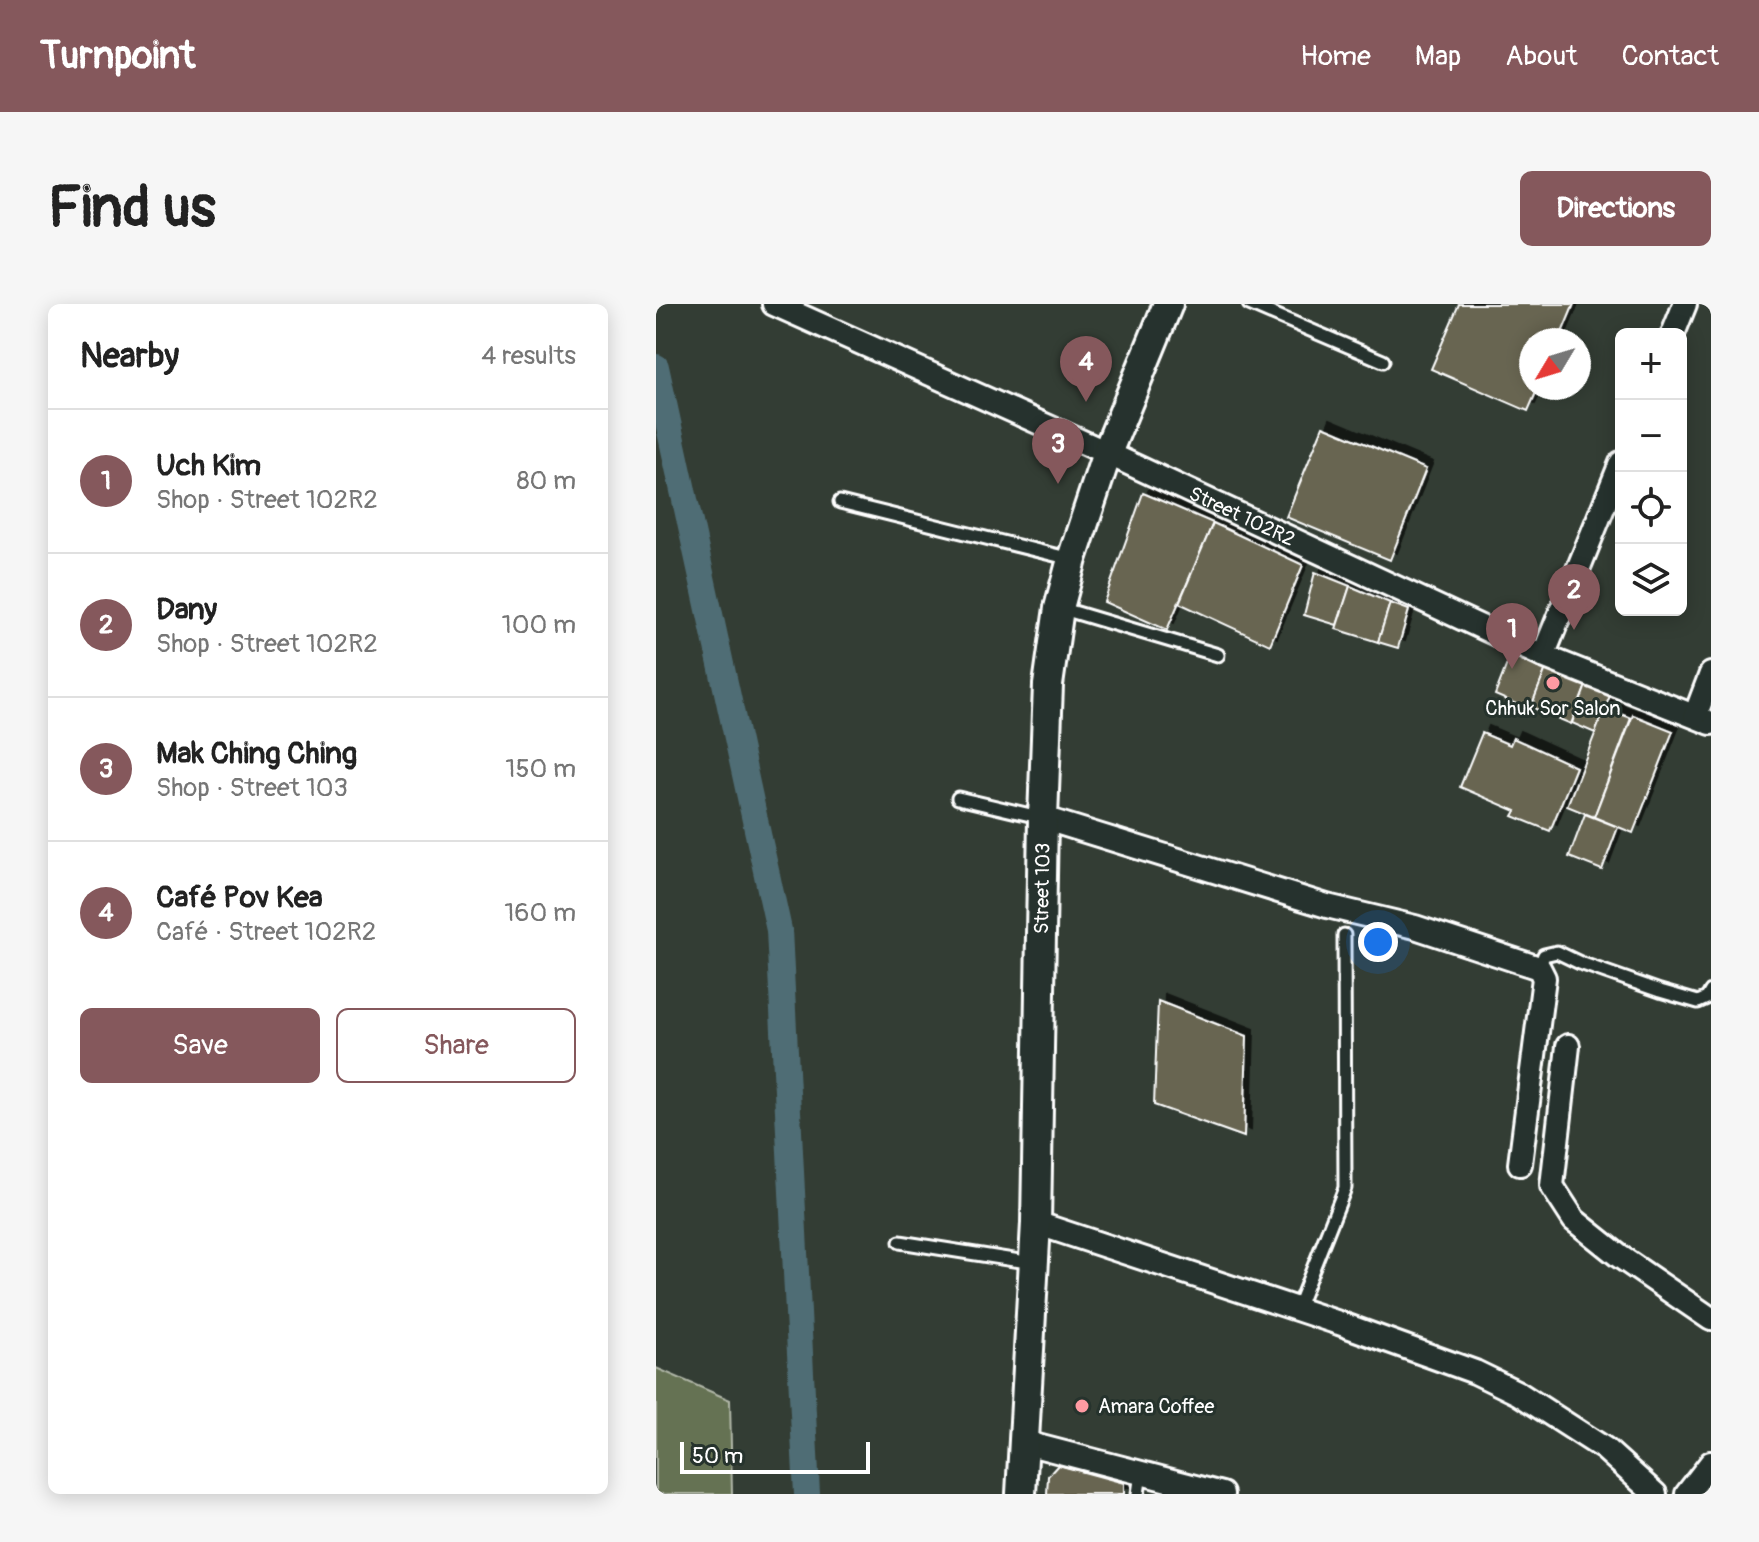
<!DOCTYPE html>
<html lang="en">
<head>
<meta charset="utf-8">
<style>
	:root { --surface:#fff; --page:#f6f6f6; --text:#222; --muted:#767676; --line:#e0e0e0; --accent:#85585c }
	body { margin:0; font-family:Pangolin,sans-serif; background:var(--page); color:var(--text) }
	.controls { position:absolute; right:24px; top:24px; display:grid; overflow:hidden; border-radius:12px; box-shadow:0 4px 20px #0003 }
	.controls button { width:72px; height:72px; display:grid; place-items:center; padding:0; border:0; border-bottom:2px solid var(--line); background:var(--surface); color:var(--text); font:40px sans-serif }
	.compass { position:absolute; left:863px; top:24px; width:72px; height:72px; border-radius:50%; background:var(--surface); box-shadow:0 4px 20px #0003; rotate:232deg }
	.scale { position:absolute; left:24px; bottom:20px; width:190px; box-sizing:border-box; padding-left:8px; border:4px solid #fff; border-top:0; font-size:22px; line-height:28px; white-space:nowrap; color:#fff; -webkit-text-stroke:6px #26332d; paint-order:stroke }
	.you { position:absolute; left:722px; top:638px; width:28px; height:28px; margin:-20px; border:6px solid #fff; border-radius:50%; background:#1a73e8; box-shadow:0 0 0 12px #1a73e833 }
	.badge { display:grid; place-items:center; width:52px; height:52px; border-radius:50%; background:var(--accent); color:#fff; font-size:26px; font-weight:700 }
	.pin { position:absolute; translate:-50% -66px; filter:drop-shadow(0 2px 4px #0008) }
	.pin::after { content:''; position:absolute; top:42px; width:28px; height:24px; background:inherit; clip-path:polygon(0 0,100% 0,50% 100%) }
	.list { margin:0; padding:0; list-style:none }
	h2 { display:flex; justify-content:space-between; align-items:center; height:104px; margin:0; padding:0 32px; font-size:34px }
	h2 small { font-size:26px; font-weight:400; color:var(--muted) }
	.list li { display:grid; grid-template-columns:52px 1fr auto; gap:24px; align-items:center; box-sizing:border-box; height:144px; padding:0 32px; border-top:2px solid var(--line) }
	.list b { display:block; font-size:30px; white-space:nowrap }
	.list p { margin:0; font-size:26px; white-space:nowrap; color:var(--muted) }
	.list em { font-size:26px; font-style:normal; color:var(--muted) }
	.actions { display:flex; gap:16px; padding:24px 32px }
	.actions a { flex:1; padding:18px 0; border:2px solid var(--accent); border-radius:12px; text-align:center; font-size:28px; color:var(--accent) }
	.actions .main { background:var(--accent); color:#fff }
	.icon { flex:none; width:44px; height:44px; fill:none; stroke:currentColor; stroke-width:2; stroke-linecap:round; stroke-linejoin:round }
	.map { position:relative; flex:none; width:1055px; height:1190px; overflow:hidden; border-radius:12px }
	header { display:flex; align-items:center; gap:48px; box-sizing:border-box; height:112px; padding:0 40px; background:var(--accent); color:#fff }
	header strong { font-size:38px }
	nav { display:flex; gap:44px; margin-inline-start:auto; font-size:28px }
	.intro { display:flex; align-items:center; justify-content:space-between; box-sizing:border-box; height:192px; padding:0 48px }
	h1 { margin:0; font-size:56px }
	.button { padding:20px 36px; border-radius:12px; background:var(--accent); color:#fff; font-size:28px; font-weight:700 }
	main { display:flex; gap:48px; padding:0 48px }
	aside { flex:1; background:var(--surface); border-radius:12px; box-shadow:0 4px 20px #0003 }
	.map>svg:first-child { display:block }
</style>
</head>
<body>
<header>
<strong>Turnpoint</strong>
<nav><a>Home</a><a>Map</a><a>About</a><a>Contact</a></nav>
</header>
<div class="intro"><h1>Find us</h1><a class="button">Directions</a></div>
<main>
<aside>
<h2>Nearby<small>4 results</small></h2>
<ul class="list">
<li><span class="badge">1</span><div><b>Uch Kim</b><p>Shop · Street 102R2</p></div><em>80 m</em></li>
<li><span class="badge">2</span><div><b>Dany</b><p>Shop · Street 102R2</p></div><em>100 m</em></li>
<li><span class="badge">3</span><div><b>Mak Ching Ching</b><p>Shop · Street 103</p></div><em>150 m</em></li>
<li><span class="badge">4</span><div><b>Café Pov Kea</b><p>Café · Street 102R2</p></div><em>160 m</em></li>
</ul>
<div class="actions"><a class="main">Save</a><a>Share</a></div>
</aside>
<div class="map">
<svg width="1055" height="1190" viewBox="0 0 1055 1190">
	<defs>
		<filter id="shadow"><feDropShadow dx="7" dy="-7" stdDeviation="0" flood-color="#0009"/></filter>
	</defs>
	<rect width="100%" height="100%" fill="#333d34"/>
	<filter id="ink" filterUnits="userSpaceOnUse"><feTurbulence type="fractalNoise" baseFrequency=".0125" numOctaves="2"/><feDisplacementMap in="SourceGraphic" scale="16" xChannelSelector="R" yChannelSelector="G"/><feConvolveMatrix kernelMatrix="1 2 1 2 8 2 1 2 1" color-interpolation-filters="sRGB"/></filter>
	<g filter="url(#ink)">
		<path fill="#657253" stroke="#b2b8a9" stroke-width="2" d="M 0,1064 L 74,1096 L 76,1190 L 0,1190 Z"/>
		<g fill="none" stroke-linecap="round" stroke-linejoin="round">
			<path stroke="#4f6d75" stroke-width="26" d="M 0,63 L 123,626 L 151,1190"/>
		</g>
		<g fill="#676551" stroke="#fff" stroke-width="2" filter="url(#shadow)">
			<path d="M 803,0 L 918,0 L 903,36 L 875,36 L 875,84 L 882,84 L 872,107 L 775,65 Z"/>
			<path d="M 667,122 L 770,165 L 734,256 L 630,213 Z"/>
			<path d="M 487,189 L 557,219 L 511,326 L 448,298 Z"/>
			<path d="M 557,219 L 647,261 L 614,341 L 523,299 Z"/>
			<path d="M 659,268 L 694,282 L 681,321 L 648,311 Z"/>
			<path d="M 694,282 L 734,299 L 722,338 L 680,325 Z"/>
			<path d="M 734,299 L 753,306 L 742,344 L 722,338 Z"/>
			<path d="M 856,347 L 891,362 L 874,406 L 839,391 Z"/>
			<path d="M 891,362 L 931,379 L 915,420 L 875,403 Z"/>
			<path d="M 931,379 L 955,389 L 939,429 L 916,419 Z"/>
			<path d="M 949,404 L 975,414 L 938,513 L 911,502 Z"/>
			<path d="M 977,411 L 1017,427 L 977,529 L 938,513 Z"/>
			<path d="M 826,429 L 854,441 L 857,434 L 920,463 L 894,527 L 857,512 L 860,507 L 804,483 Z"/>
			<path d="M 929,510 L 962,523 L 946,566 L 913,553 Z"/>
			<path d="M 502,697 L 591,732 L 588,833 L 498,801 Z"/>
			<path d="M 402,1161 L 468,1179 L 468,1190 L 391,1190 L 392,1172 Z"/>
		</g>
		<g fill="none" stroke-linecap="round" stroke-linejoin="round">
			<defs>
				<g id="service">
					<path d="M 593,0 L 727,57"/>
					<path d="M 184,198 L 415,255"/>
					<path d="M 404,304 L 562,351"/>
					<path d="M 302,494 L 387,514"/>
					<path d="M 883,664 L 888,651 L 901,648 L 924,659 L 1004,687 L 1042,698 L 1051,694 L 1055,687"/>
					<path d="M 244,938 L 377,959"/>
					<path d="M 641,1005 L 689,884 L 688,631"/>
					<path d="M 482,1190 L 485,1169"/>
				</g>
				<g id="minor">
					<path id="s1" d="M 118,0 L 451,149 L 887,352 L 1055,419"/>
					<path d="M 1017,30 L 1029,0"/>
					<path d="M 887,352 L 965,159"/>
					<path d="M 1039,412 L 1055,370"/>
					<path d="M 387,514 L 671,602 L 759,623 L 883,664 L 888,674 L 864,860"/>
					<path d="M 912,742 L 896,882 L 918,916 L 963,952 L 1055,1015"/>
					<path d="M 380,919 L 683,1019 L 819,1068 L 862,1089 L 949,1145 L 999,1190"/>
					<path d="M 366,1138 L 566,1190"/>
					<path d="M 1031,1190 L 1055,1159"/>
				</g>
				<g id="tertiary">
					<path id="s2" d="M 365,1190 L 380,919 L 387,514 L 392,381 L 403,304 L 416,255 L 451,149 L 512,0"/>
				</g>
			</defs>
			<use href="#service" stroke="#fff" stroke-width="17"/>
			<use href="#minor" stroke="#fff" stroke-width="28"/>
			<use href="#tertiary" stroke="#fff" stroke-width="34"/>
			<use href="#service" stroke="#26332d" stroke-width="11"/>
			<use href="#minor" stroke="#26332d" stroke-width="22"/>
			<use href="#tertiary" stroke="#26332d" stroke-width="28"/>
		</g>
	</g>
	<g fill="#ff9aa2" stroke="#26332d" stroke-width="3">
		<circle cx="897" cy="379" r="8"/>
		<circle cx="426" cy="1102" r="8"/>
	</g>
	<g text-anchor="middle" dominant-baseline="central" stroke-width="6" stroke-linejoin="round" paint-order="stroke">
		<g font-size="20" fill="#fff" stroke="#26332d">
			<text stroke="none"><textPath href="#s1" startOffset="514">Street 102R2</textPath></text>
			<text stroke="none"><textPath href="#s2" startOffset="606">Street 103</textPath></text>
		</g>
		<g font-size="20" fill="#fff" stroke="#26332d">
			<text x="897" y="404">Chhuk Sor Salon</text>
			<text x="442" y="1102" text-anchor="start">Amara Coffee</text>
		</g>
	</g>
</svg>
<div class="controls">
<button>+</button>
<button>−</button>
<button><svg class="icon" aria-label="locate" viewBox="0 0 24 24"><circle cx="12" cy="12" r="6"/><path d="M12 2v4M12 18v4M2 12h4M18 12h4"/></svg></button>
<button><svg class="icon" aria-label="layers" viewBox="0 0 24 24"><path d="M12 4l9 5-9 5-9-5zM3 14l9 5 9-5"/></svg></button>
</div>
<svg class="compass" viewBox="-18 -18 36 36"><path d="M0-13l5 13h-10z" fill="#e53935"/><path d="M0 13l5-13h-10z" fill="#767676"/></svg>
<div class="scale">50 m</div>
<div class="you"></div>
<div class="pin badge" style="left:856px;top:365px">1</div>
<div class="pin badge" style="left:918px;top:326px">2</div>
<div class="pin badge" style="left:402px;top:180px">3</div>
<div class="pin badge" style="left:430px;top:98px">4</div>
</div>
</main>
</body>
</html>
